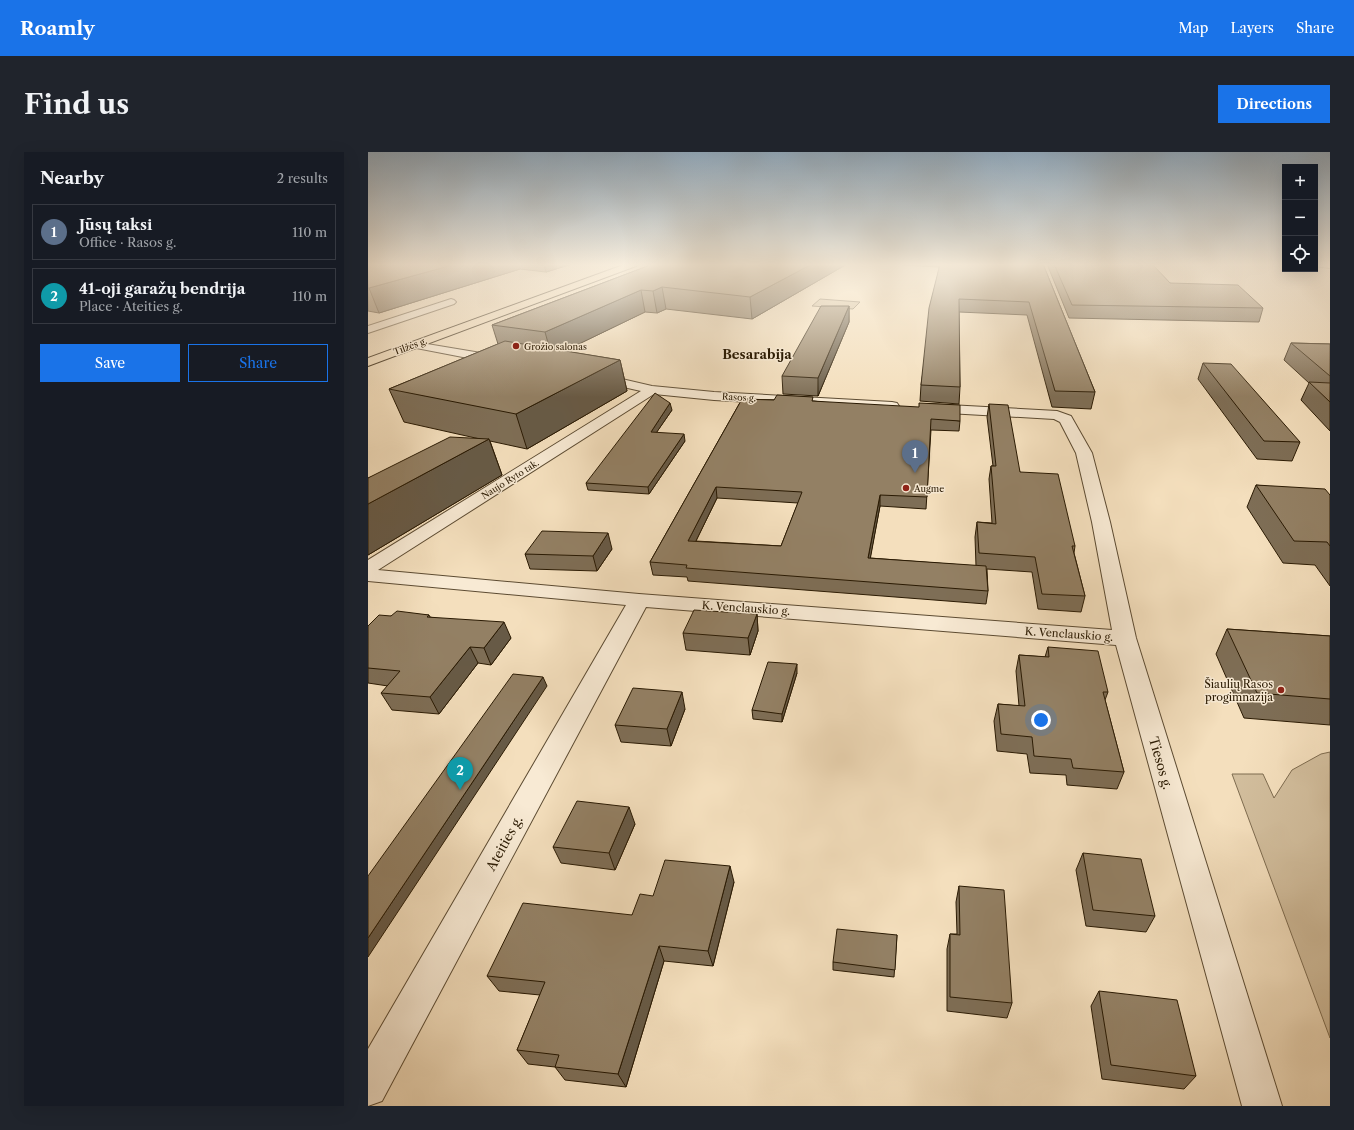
<!DOCTYPE html>
<html lang="en">
<head>
<meta charset="utf-8">
<style>
	:root { --surface:#171b24; --page:#20242c; --text:#f1f3f6; --muted:#9ea1a6; --line:#363941; --accent:#1a73e8 }
	body { margin:0; font-family:"Libre Caslon Text",serif; background:var(--page); color:var(--text) }
	.controls { position:absolute; right:12px; top:12px; display:grid; overflow:hidden; border-radius:0px; box-shadow:0 4px 16px #0002 }
	.controls button { width:36px; height:36px; display:grid; place-items:center; padding:0; border:0; border-bottom:1px solid var(--line); background:var(--surface); color:var(--text); font:20px sans-serif }
	.you { position:absolute; left:673px; top:568px; width:14px; height:14px; margin:-10px; border:3px solid #fff; border-radius:50%; background:#1a73e8; box-shadow:0 0 0 6px #1a73e833 }
	.badge { display:grid; place-items:center; width:26px; height:26px; border-radius:50%; background:var(--accent); color:#fff; font-size:13px; font-weight:700 }
	.pin { position:absolute; translate:-50% -33px; filter:drop-shadow(0 1px 2px #0008) }
	.pin::after { content:''; position:absolute; top:21px; width:14px; height:12px; background:inherit; clip-path:polygon(0 0,100% 0,50% 100%) }
	.list { margin:0; padding:0; list-style:none }
	h2 { display:flex; justify-content:space-between; align-items:center; height:52px; margin:0; padding:0 16px; font-size:17px }
	h2 small { font-size:13px; font-weight:400; color:var(--muted) }
	.list li { display:grid; grid-template-columns:26px 1fr auto; gap:12px; align-items:center; box-sizing:border-box; height:56px; margin:0 8px 8px; padding:0 8px; border:1px solid var(--line); border-radius:0px }
	.list b { display:block; font-size:15px; white-space:nowrap }
	.list p { margin:0; font-size:13px; white-space:nowrap; color:var(--muted) }
	.list em { font-size:13px; font-style:normal; color:var(--muted) }
	.actions { display:flex; gap:8px; padding:12px 16px }
	.actions a { flex:1; padding:9px 0; border:1px solid var(--accent); border-radius:0px; text-align:center; font-size:14px; color:var(--accent) }
	.actions .main { background:var(--accent); color:#fff }
	.icon { flex:none; width:22px; height:22px; fill:none; stroke:currentColor; stroke-width:2; stroke-linecap:round; stroke-linejoin:round }
	.map { position:relative; flex:none; width:962px; height:954px; overflow:hidden; border-radius:0px }
	header { display:flex; align-items:center; gap:24px; box-sizing:border-box; height:56px; padding:0 20px; background:var(--accent); color:#fff }
	header strong { font-size:19px }
	nav { display:flex; gap:22px; margin-inline-start:auto; font-size:14px }
	.intro { display:flex; align-items:center; justify-content:space-between; box-sizing:border-box; height:96px; padding:0 24px }
	h1 { margin:0; font-size:28px }
	.button { padding:10px 18px; border-radius:0px; background:var(--accent); color:#fff; font-size:14px; font-weight:700 }
	main { display:flex; gap:24px; padding:0 24px }
	aside { flex:1; background:var(--surface); border-radius:0px; box-shadow:0 4px 16px #0002 }
	.map>svg:first-child { display:block }
</style>
</head>
<body>
<header>
<strong>Roamly</strong>
<nav><a>Map</a><a>Layers</a><a>Share</a></nav>
</header>
<div class="intro"><h1>Find us</h1><a class="button">Directions</a></div>
<main>
<aside>
<h2>Nearby<small>2 results</small></h2>
<ul class="list">
<li><span class="badge" style="background:#5c6f8a">1</span><div><b>Jūsų taksi</b><p>Office · Rasos g.</p></div><em>110 m</em></li>
<li><span class="badge" style="background:#0f9aa8">2</span><div><b>41-oji garažų bendrija</b><p>Place · Ateities g.</p></div><em>110 m</em></li>
</ul>
<div class="actions"><a class="main">Save</a><a>Share</a></div>
</aside>
<div class="map">
<svg width="962" height="954" viewBox="0 0 962 954">
	<rect width="100%" height="100%" fill="#f4dfbd"/>
	<filter id="stains"><feTurbulence type="fractalNoise" baseFrequency=".005" numOctaves="4"/><feColorMatrix values="0 0 0 0 .2 0 0 0 0 .09 0 0 0 0 .02 0 0 0 .5 -.17"/></filter>
	<radialGradient id="worn" r=".72"><stop offset=".6" stop-color="#630" stop-opacity="0"/><stop offset="1" stop-color="#630" stop-opacity=".3"/></radialGradient>
	<g fill="#d2be9d" stroke="#7e6c50">
		<path d="M 452,147 L 492,150 L 485,157 L 444,154 Z"/>
		<path d="M 962,600 L 962,886 L 864,622 L 895,622 L 906,646 L 924,618 L 953,602 Z"/>
	</g>
	<g fill="none" stroke-linecap="round" stroke-linejoin="round">
		<defs>
			<g id="street">
				<path d="M 83,147 L 86,148 L 88,150 L 86,152 L 0,181 L 0,174 Z"/>
				<path d="M 47,190 L 131,204 L 135,205 L 137,208 L 135,211 L 131,212 L 43,195 L 41,193 L 43,191 Z"/>
				<path d="M 228,221 L 284,234 L 346,240 L 524,250 L 529,251 L 531,254 L 529,257 L 524,258 L 346,248 L 286,242 L 10,418 L 271,442 L 744,478 L 724,370 L 708,301 L 692,270 L 686,267 L 562,260 L 557,259 L 555,256 L 557,253 L 562,252 L 689,259 L 703,264 L 724,301 L 742,370 L 768,486 L 914,954 L 874,954 L 748,493 L 278,455 L 14,949 L 0,954 L 0,897 L 258,453 L 0,429 L 0,408 L 273,239 L 224,228 L 222,225 L 224,222 Z"/>
			</g>
			<path id="secondary" d="M 947,112 L 962,112 L 962,116 L 947,114 Z"/>
			<path id="highway" d="M 258,112 L 269,112 L 268,114 L 0,214 L 0,206 Z"/>
		</defs>
		<use href="#street" stroke="#5c4b32" stroke-width="2"/>
		<use href="#secondary" stroke="#2a1a03" stroke-width="2"/>
		<use href="#highway" stroke="#2a1a03" stroke-width="2"/>
		<use href="#street" fill="#f8ead4" fill-rule="evenodd"/>
		<use href="#secondary" fill="#f8ead4" fill-rule="evenodd"/>
		<use href="#highway" fill="#f4dfbd" fill-rule="evenodd"/>
	</g>
	<g fill="#7e6e56" stroke="#2a1a03" fill-rule="evenodd">
		<path d="M 0,112 L 204,112 L 178,120 L 152,117 L 11,161 L 0,159 Z"/>
		<path d="M 285,112 L 479,112 L 384,167 L 298,157 L 289,161 L 277,160 L 196,199 L 252,208 L 259,239 L 159,297 L 122,289 L 134,323 L 0,403 L 0,326 L 112,287 L 36,270 L 21,237 L 130,192 L 124,173 Z"/>
		<path d="M 534,112 L 675,112 L 727,240 L 723,257 L 684,255 L 659,163 L 591,160 L 592,235 L 591,252 L 552,249 L 553,233 L 571,115 L 534,113 Z"/>
		<path d="M 679,112 L 784,112 L 802,131 L 895,156 L 891,170 L 701,166 Z"/>
		<path d="M 481,154 L 481,170 L 450,244 L 415,242 L 414,224 Z"/>
		<path d="M 923,191 L 962,192 L 962,279 L 933,248 L 941,231 L 916,208 Z"/>
		<path d="M 835,211 L 932,290 L 924,309 L 889,307 L 830,227 Z"/>
		<path d="M 374,247 L 446,249 L 592,269 L 591,279 L 563,278 L 558,357 L 512,354 L 502,406 L 608,414 L 607,385 L 609,370 L 624,371 L 621,327 L 623,314 L 625,314 L 619,265 L 621,252 L 652,320 L 707,394 L 706,401 L 717,444 L 713,460 L 670,457 L 664,420 L 619,417 L 620,439 L 618,452 L 320,429 L 319,425 L 285,423 L 282,410 ZM 349,346 L 430,351 L 413,394 L 328,389 Z"/>
		<path d="M 304,258 L 288,281 L 317,289 L 281,342 L 220,338 L 218,331 Z"/>
		<path d="M 888,333 L 962,343 L 962,434 L 947,413 L 915,411 L 879,355 Z"/>
		<path d="M 244,397 L 229,419 L 162,417 L 157,402 Z"/>
		<path d="M 389,462 L 390,479 L 382,503 L 318,498 L 315,481 Z"/>
		<path d="M 61,463 L 62,465 L 143,486 L 123,513 L 110,511 L 71,562 L 24,558 L 13,541 L 20,534 L 0,531 L 0,474 L 23,464 Z"/>
		<path d="M 859,477 L 962,484 L 962,573 L 876,566 L 848,502 Z"/>
		<path d="M 680,495 L 740,540 L 737,548 L 756,620 L 749,637 L 699,633 L 698,623 L 662,621 L 659,602 L 629,599 L 626,569 L 630,552 L 651,554 L 648,519 L 651,503 L 677,505 Z"/>
		<path d="M 429,521 L 414,570 L 385,567 L 384,558 Z"/>
		<path d="M 317,557 L 303,594 L 253,590 L 247,573 Z"/>
		<path d="M 267,672 L 247,718 L 193,711 L 185,695 Z"/>
		<path d="M 715,701 L 787,764 L 778,780 L 718,774 L 708,718 Z"/>
		<path d="M 366,730 L 345,814 L 296,809 L 258,935 L 197,928 L 187,915 L 160,912 L 149,898 L 172,843 L 131,839 L 119,824 L 264,763 L 285,744 Z"/>
		<path d="M 591,734 L 644,851 L 639,866 L 579,859 L 579,797 L 582,782 L 589,782 L 588,750 Z"/>
		<path d="M 529,783 L 526,825 L 465,818 L 465,810 Z"/>
		<path d="M 731,839 L 828,924 L 816,937 L 734,927 L 723,854 Z"/>
	</g>
	<g fill="#675a46" stroke="#2a1a03">
		<path d="M 88,112 L 151,112 L 152,117 L 11,161 L 1,136 Z"/>
		<path d="M 176,112 L 204,112 L 178,120 Z"/>
		<path d="M 444,112 L 479,112 L 384,167 L 382,145 Z"/>
		<path d="M 294,135 L 298,157 L 289,161 L 285,139 Z"/>
		<path d="M 273,138 L 277,160 L 184,205 L 177,180 Z"/>
		<path d="M 481,154 L 481,170 L 450,244 L 450,226 Z"/>
		<path d="M 252,208 L 259,239 L 159,297 L 148,262 Z"/>
		<path d="M 302,251 L 304,258 L 284,287 L 283,280 Z"/>
		<path d="M 316,282 L 317,289 L 281,342 L 280,335 Z"/>
		<path d="M 121,287 L 134,323 L 0,403 L 0,352 Z"/>
		<path d="M 348,335 L 349,346 L 322,401 L 320,389 Z"/>
		<path d="M 512,343 L 512,354 L 500,419 L 500,406 Z"/>
		<path d="M 240,381 L 244,397 L 229,419 L 225,404 Z"/>
		<path d="M 389,462 L 390,479 L 382,503 L 380,486 Z"/>
		<path d="M 136,470 L 143,486 L 123,513 L 116,496 Z"/>
		<path d="M 102,495 L 110,511 L 71,562 L 62,545 Z"/>
		<path d="M 429,512 L 429,521 L 414,570 L 414,562 Z"/>
		<path d="M 175,525 L 179,534 L 0,805 L 0,786 Z"/>
		<path d="M 314,540 L 317,557 L 303,594 L 299,577 Z"/>
		<path d="M 261,655 L 267,672 L 247,718 L 241,701 Z"/>
		<path d="M 362,714 L 366,730 L 345,814 L 340,799 Z"/>
		<path d="M 291,794 L 296,809 L 258,935 L 250,922 Z"/>
	</g>
	<g fill="#938064" stroke="#2a1a03" fill-rule="evenodd">
		<path d="M 0,112 L 88,112 L 1,136 L 0,136 Z"/>
		<path d="M 285,112 L 444,112 L 382,145 L 294,135 L 285,139 L 273,138 L 177,180 L 124,173 Z"/>
		<path d="M 572,112 L 675,112 L 727,240 L 687,239 L 661,150 L 591,147 L 592,235 L 553,233 L 561,156 Z"/>
		<path d="M 686,112 L 784,112 L 802,131 L 870,133 L 895,156 L 704,153 Z"/>
		<path d="M 453,154 L 481,154 L 450,226 L 414,224 Z"/>
		<path d="M 137,189 L 252,208 L 148,262 L 21,237 Z"/>
		<path d="M 923,191 L 962,192 L 962,224 Z"/>
		<path d="M 835,211 L 863,212 L 932,290 L 896,289 Z"/>
		<path d="M 941,230 L 962,231 L 962,250 Z"/>
		<path d="M 287,241 L 302,251 L 283,280 L 316,282 L 280,335 L 218,331 Z"/>
		<path d="M 409,243 L 445,245 L 444,249 L 551,255 L 551,251 L 592,253 L 592,269 L 563,267 L 559,345 L 512,343 L 500,406 L 618,414 L 620,439 L 318,416 L 319,413 L 282,410 L 374,247 L 406,248 ZM 348,335 L 434,340 L 413,394 L 320,389 Z"/>
		<path d="M 621,252 L 640,253 L 652,320 L 690,322 L 707,394 L 704,394 L 717,444 L 674,442 L 667,405 L 611,401 L 609,370 L 628,372 L 623,314 L 628,314 Z"/>
		<path d="M 82,285 L 121,287 L 0,352 L 0,326 Z"/>
		<path d="M 888,333 L 957,337 L 962,343 L 962,394 L 959,390 L 926,389 Z"/>
		<path d="M 174,379 L 240,381 L 225,404 L 157,402 Z"/>
		<path d="M 326,458 L 389,462 L 380,486 L 315,481 Z"/>
		<path d="M 29,459 L 61,463 L 59,465 L 136,470 L 116,496 L 102,495 L 62,545 L 13,541 L 32,519 L 0,516 L 0,474 L 11,463 L 23,464 Z"/>
		<path d="M 859,477 L 962,484 L 962,547 L 889,541 Z"/>
		<path d="M 680,495 L 730,499 L 740,540 L 735,540 L 756,620 L 705,616 L 703,607 L 666,604 L 664,585 L 633,582 L 630,552 L 657,554 L 651,503 L 681,505 Z"/>
		<path d="M 400,510 L 429,512 L 414,562 L 384,558 Z"/>
		<path d="M 145,522 L 175,525 L 0,786 L 0,724 Z"/>
		<path d="M 265,536 L 314,540 L 299,577 L 247,573 Z"/>
		<path d="M 209,649 L 261,655 L 241,701 L 185,695 Z"/>
		<path d="M 715,701 L 773,707 L 787,764 L 725,758 Z"/>
		<path d="M 297,708 L 362,714 L 340,799 L 291,794 L 250,922 L 187,915 L 191,903 L 149,898 L 177,830 L 119,824 L 155,751 L 264,763 L 272,742 L 285,744 Z"/>
		<path d="M 591,734 L 636,738 L 644,851 L 582,845 L 582,782 L 592,783 Z"/>
		<path d="M 469,777 L 529,783 L 527,818 L 465,810 Z"/>
		<path d="M 731,839 L 809,848 L 828,924 L 743,913 Z"/>
	</g>
	<linearGradient id="sky" x2="0" y2="1"><stop stop-color="#91aabe"/><stop offset="0.46" stop-color="#faf1e1"/><stop offset="1" stop-color="#faf1e1" stop-opacity="0"/></linearGradient>
	<rect width="962" height="245" fill="url(#sky)"/>
	<g fill="#8f2418" stroke="#f8ead4" stroke-width="1.5">
		<circle cx="148" cy="194" r="4"/>
		<circle cx="538" cy="336" r="4"/>
		<circle cx="913" cy="538" r="4"/>
	</g>
	<g text-anchor="middle" dominant-baseline="central" stroke-width="3" stroke-linejoin="round" paint-order="stroke">
		<g font-size="9" fill="#2a1a03" stroke="#f8ead4">
			<text transform="translate(42 194) rotate(-20)">Tilžės g.</text>
			<text transform="translate(371 245) rotate(3)">Rasos g.</text>
			<text transform="translate(142 327) rotate(-32)">Naujo Ryto tak.</text>
		</g>
		<g font-size="9" fill="#2a1a03" stroke="#f8ead4" text-anchor="start">
			<text x="156" y="194">Grožio salonas</text>
			<text x="546" y="336">Augme</text>
		</g>
		<g font-size="11" fill="#2a1a03" stroke="#f8ead4">
			<text transform="translate(378 456) rotate(4)">K. Venclauskio g.</text>
			<text transform="translate(701 482) rotate(4)">K. Venclauskio g.</text>
		</g>
		<g font-size="11" fill="#2a1a03" stroke="#f8ead4" text-anchor="end">
			<text x="905" y="532">Šiaulių Rasos<tspan x="905" dy="13">progimnazija</tspan></text>
		</g>
		<g font-size="13" font-weight="bold" fill="#2a1a03" stroke="#f8ead4">
			<text x="389" y="202">Besarabija</text>
		</g>
		<g font-size="13" fill="#2a1a03" stroke="#f8ead4">
			<text transform="translate(793 611) rotate(74)">Tiesos g.</text>
			<text transform="translate(136 691) rotate(-61)">Ateities g.</text>
		</g>
	</g>
	<rect width="100%" height="100%" filter="url(#stains)"/>
	<rect width="100%" height="100%" fill="url(#worn)"/>
</svg>
<div class="controls">
<button>+</button>
<button>−</button>
<button><svg class="icon" aria-label="locate" viewBox="0 0 24 24"><circle cx="12" cy="12" r="6"/><path d="M12 2v4M12 18v4M2 12h4M18 12h4"/></svg></button>
</div>
<div class="you"></div>
<div class="pin badge" style="left:547px;top:321px;background:#5c6f8a">1</div>
<div class="pin badge" style="left:92px;top:638px;background:#0f9aa8">2</div>
</div>
</main>
</body>
</html>
